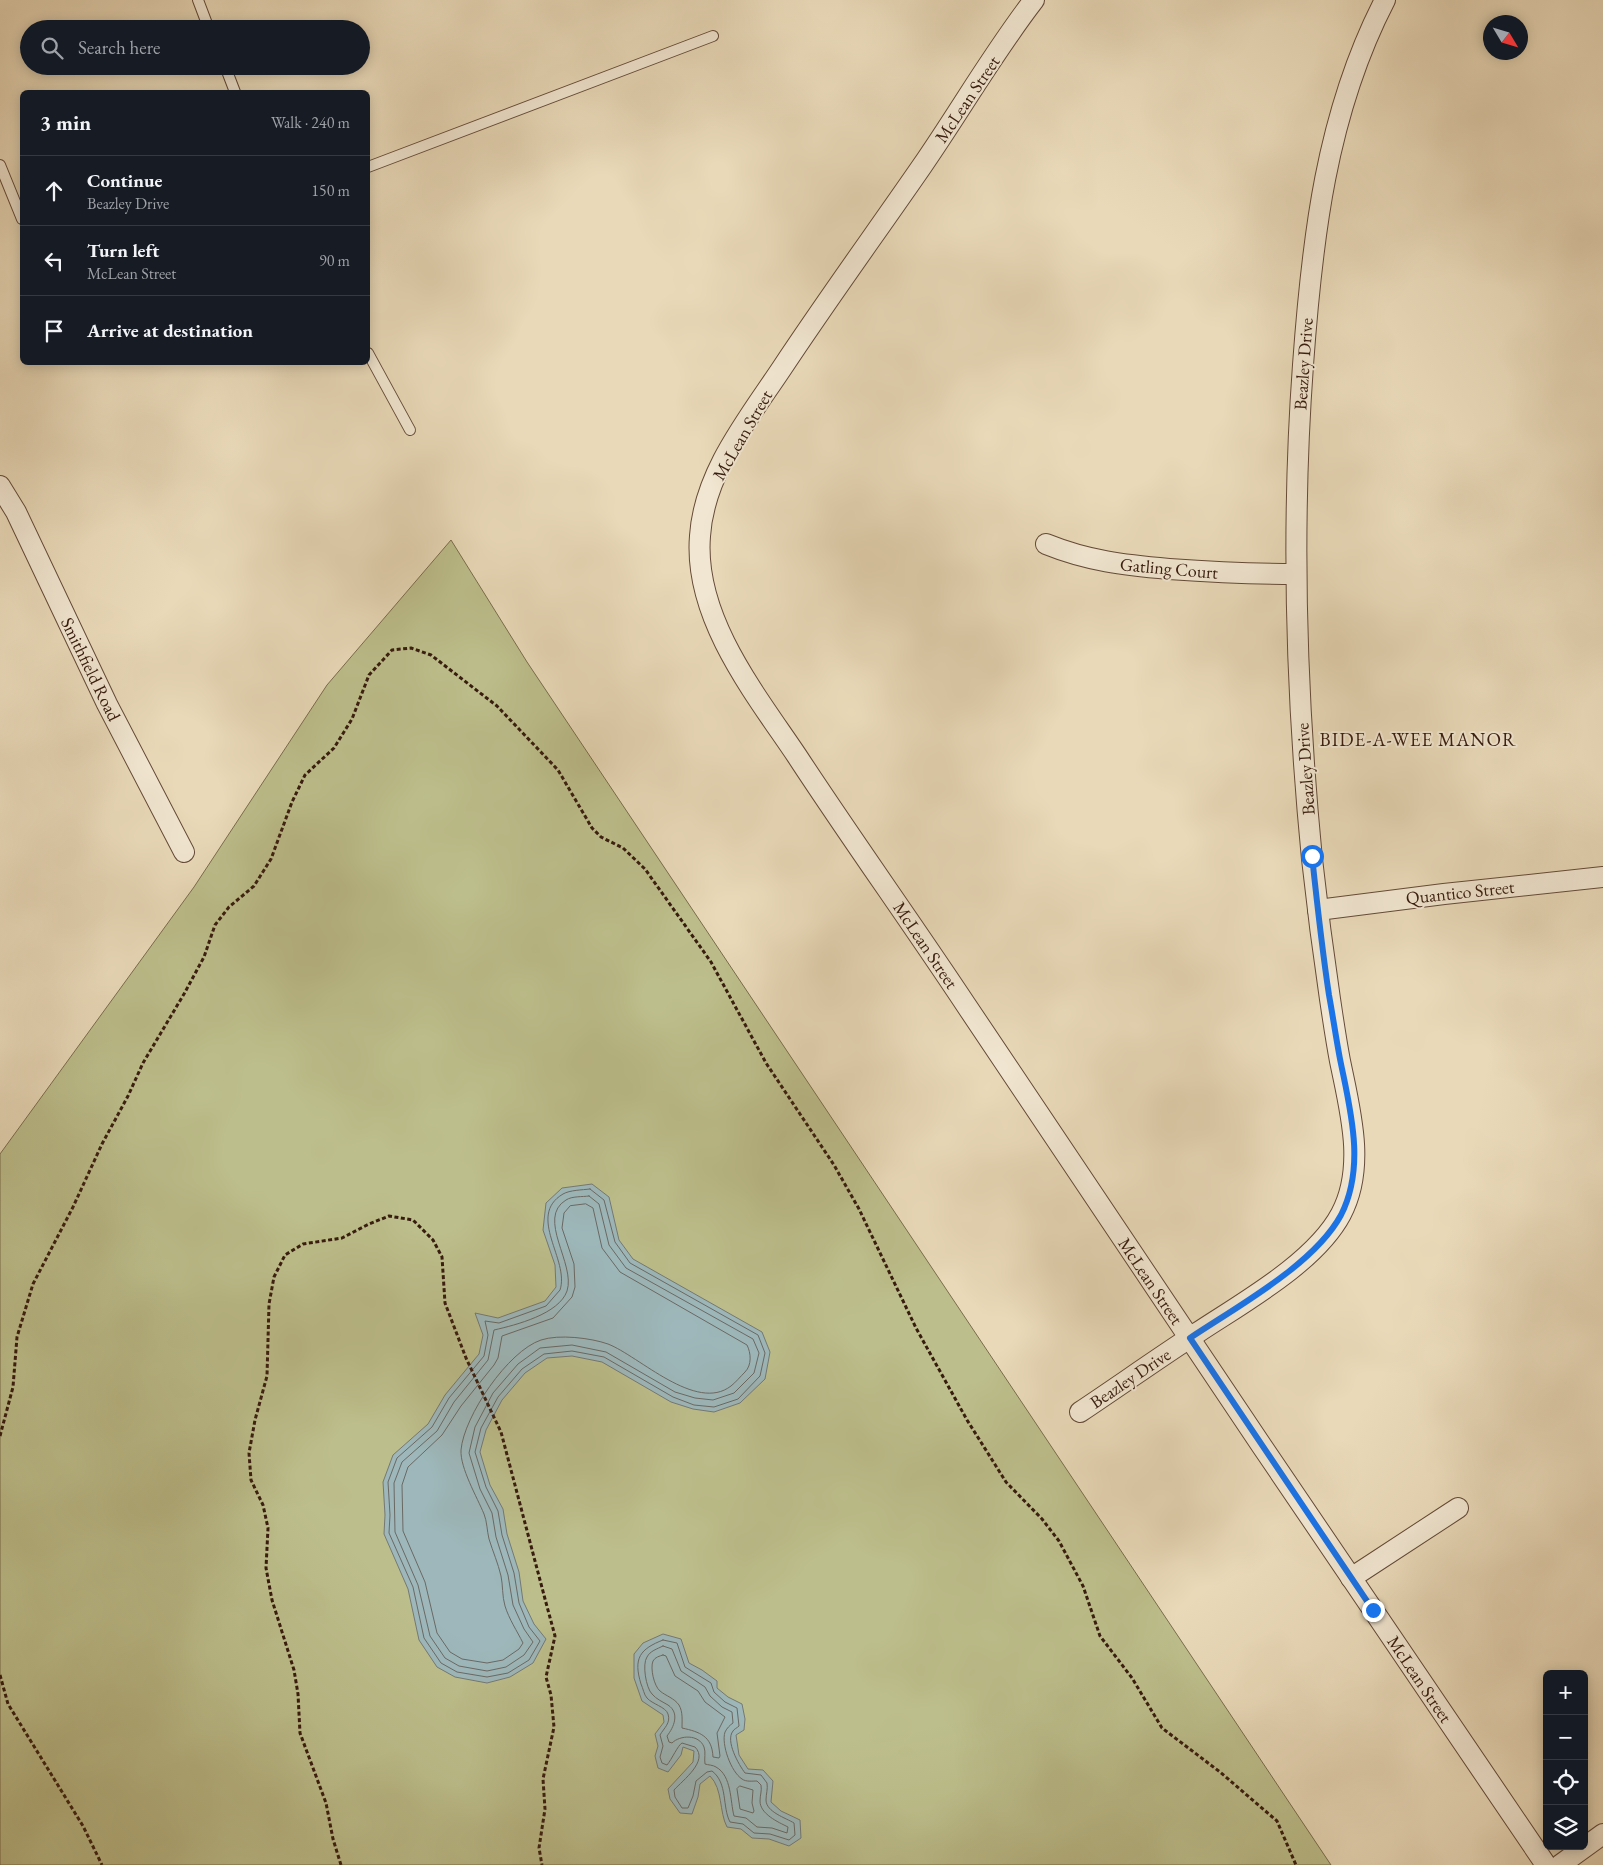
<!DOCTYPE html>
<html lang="en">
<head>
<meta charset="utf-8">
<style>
	:root { --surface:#171b24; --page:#242831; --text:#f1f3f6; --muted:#9ea1a6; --line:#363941 }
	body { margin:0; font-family:"EB Garamond",serif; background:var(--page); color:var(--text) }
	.controls { position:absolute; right:15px; bottom:15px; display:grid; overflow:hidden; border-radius:8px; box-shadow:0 2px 12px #0003 }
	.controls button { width:45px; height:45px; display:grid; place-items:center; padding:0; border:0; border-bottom:1px solid var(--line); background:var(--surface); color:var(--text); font:25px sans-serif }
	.compass { position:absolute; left:1483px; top:15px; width:45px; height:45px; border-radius:50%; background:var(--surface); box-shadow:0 2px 12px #0003; rotate:128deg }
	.stop { position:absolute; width:15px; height:15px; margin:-11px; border:4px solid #1a73e8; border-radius:50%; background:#fff }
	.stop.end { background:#1a73e8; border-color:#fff; box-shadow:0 1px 5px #0008 }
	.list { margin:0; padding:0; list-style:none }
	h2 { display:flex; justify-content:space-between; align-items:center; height:65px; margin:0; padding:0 20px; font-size:21px }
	h2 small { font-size:16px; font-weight:400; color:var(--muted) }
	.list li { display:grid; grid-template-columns:32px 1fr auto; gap:15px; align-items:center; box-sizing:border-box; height:70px; padding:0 20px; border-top:1px solid var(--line) }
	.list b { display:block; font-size:19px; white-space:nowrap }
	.list p { margin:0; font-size:16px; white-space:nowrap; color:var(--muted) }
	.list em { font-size:16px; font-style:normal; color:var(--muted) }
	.icon { flex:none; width:28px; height:28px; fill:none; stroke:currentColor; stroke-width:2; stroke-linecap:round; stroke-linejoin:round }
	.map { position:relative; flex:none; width:1603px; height:1865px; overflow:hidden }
	.search { position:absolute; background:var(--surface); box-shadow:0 2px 12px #0003; left:20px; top:20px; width:350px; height:55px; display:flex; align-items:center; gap:12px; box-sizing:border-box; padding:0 18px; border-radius:28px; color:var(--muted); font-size:19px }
	.panel { position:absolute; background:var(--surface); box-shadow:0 2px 12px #0003; left:20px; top:90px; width:350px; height:275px; border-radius:8px }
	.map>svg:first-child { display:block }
</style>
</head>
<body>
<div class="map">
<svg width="1603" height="1865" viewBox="0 0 1603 1865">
	<rect width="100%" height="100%" fill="#e9d9b8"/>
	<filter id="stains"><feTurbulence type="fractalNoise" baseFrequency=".004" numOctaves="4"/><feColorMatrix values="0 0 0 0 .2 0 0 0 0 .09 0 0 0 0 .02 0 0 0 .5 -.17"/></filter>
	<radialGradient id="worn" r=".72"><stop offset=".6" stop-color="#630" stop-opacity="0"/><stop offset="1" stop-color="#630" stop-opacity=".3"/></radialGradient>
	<path fill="#bcbe8b" stroke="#7a6c4c" d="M 451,540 L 527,662 L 1331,1865 L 0,1865 L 0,1154 L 194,887 L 327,685 Z"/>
	<g fill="#9db7ba" stroke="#747975">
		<path d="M 592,1184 L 609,1197 L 619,1240 L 633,1259 L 762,1332 L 770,1352 L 765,1379 L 740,1403 L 714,1412 L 693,1409 L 671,1402 L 602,1362 L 572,1356 L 547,1358 L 525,1373 L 502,1400 L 486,1430 L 480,1452 L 490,1485 L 503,1509 L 507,1534 L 519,1572 L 523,1601 L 534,1624 L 546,1639 L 533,1663 L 510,1677 L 487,1683 L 455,1677 L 437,1667 L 419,1640 L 408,1589 L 384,1534 L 385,1515 L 383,1482 L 393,1455 L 428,1424 L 445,1395 L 479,1354 L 483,1335 L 475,1313 L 498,1318 L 545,1301 L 556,1287 L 555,1265 L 543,1230 L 546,1203 L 562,1188 Z"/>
		<path d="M 663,1634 L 681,1639 L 689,1663 L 702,1670 L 717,1681 L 717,1688 L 728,1697 L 742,1704 L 745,1719 L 744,1730 L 736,1735 L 739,1755 L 748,1769 L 763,1770 L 773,1781 L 771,1802 L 781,1811 L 800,1820 L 801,1838 L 789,1846 L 769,1839 L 752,1838 L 741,1829 L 727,1827 C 719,1812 723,1789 710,1776 L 700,1784 L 698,1797 L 692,1814 L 680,1813 L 670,1799 L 668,1789 L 693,1762 L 694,1751 L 683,1747 L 681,1755 L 668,1772 L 658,1768 L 655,1756 L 658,1746 L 655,1734 L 664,1722 L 663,1715 L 642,1701 L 634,1678 L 634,1654 L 643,1643 Z"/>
	</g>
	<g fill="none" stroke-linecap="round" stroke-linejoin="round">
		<g stroke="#6a6964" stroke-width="1">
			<path d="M 590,1189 L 604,1200 L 615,1242 L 630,1263 L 758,1335 L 765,1353 L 760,1376 L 738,1399 L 714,1407 L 694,1405 L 673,1397 L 604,1357 L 572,1351 L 544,1354 L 522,1369 L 498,1397 L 481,1428 L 475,1452 L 486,1487 L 498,1511 L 502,1535 L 514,1573 L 519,1603 L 529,1627 L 540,1641 L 529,1660 L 508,1673 L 487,1677 L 457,1672 L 441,1663 L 424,1638 L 413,1587 L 389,1533 L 390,1515 L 388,1482 L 397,1458 L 432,1427 L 449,1398 L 484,1356 L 488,1335 L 485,1321 L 499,1323 L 546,1306 L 560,1290 C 570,1260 526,1216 563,1194 C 570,1190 582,1190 590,1189 Z"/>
			<path d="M 589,1196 L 599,1204 L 609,1245 L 626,1268 L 753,1339 L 759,1353 L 754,1373 L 734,1393 L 713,1400 L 695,1398 L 675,1392 L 606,1352 L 572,1345 L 540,1348 L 518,1364 L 493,1393 L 475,1427 L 469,1453 L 480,1489 L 492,1513 L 496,1537 L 508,1575 L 513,1605 L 524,1629 L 533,1642 L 524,1655 L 506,1667 L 487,1671 L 459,1666 L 445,1658 L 430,1636 L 418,1585 L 395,1532 L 394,1483 L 402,1462 L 437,1431 L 454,1402 L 488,1360 L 494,1330 C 516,1325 559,1314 567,1291 C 576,1264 536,1218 566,1200 C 572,1196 582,1197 589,1196 Z"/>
			<path d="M 586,1204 L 593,1208 L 602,1248 L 620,1272 L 747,1345 C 751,1353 752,1365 745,1372 C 740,1377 736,1382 731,1386 C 696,1413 639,1356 608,1344 C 591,1338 559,1334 541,1340 C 508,1351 464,1416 461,1450 C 460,1468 477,1497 484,1514 C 487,1521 487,1531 489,1539 C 493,1552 498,1563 501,1576 C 503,1585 502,1596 505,1606 C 509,1619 517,1631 523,1643 L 519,1649 L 503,1660 L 487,1663 L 462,1659 L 450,1652 L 437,1633 L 425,1582 L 403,1531 L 402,1485 L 408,1467 L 442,1435 L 461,1406 L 494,1365 L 498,1358 L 502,1336 L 553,1318 L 572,1297 L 575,1287 L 574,1264 L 562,1228 L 564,1213 L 570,1206 Z"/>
			<path d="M 663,1640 L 677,1643 L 685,1667 L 711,1683 L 714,1692 L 725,1702 L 737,1708 L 739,1726 C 737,1728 734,1729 733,1731 C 725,1741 739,1765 745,1773 L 761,1775 L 767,1783 C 768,1789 766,1794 766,1800 C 766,1812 786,1818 794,1823 L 795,1835 L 789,1840 L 770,1834 L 754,1833 L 743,1824 L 730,1822 C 722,1807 728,1783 712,1771 L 707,1772 L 696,1781 L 693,1796 L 688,1808 L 682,1808 L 675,1797 L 674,1790 C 683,1780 709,1761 695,1747 L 682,1743 C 678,1745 672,1759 667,1765 L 662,1763 L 660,1757 L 663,1746 L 660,1735 C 664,1728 671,1723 668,1714 C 666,1707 652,1704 647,1698 C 644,1695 643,1688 641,1684 C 633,1658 640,1649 663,1640 Z"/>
			<path d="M 663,1646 L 672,1649 L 681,1671 L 705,1687 L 710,1696 L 722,1707 L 732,1712 L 733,1723 C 730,1725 727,1728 725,1732 C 721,1744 731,1772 742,1779 C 746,1782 752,1781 757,1781 L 761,1785 C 762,1791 760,1795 760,1801 C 760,1814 778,1822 788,1827 L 787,1833 L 772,1828 L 757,1827 L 746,1818 L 734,1816 C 730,1801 732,1776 716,1767 C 713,1765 708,1765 705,1764 C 704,1759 706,1752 704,1747 C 699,1734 680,1735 672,1743 L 669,1742 L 667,1736 C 674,1727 680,1713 668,1705 C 663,1702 656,1699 652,1694 C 646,1688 642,1664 647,1657 C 650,1651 657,1649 663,1646 Z"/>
			<path d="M 663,1655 L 666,1656 L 675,1676 L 698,1691 L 705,1702 L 725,1717 L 717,1733 L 720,1756 L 719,1758 L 713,1757 C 712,1736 700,1732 682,1728 C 682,1720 683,1712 679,1705 C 674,1698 666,1696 660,1691 C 654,1686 650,1668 653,1661 C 655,1657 660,1656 663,1655 Z"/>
			<path d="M 740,1786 L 753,1790 L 752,1803 L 754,1811 L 753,1813 L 740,1809 L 737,1789 Z"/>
		</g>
		<defs>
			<g id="lane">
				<path d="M 198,0 L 209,29"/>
				<path d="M 225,66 L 235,92"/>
				<path d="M 0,165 L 22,219"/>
				<path d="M 368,167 L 713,36"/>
				<path d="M 368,353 L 410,430"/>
			</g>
			<g id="street">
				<path d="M 1034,0 C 993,53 960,111 922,166 C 875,234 827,300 782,368 C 748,419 704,473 700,536 C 697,573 709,611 725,643 C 745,683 772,719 797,756 C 852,840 911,922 966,1005 C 1157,1293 1352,1579 1546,1865"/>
				<path d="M 0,486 L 16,512 L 107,704 L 184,852"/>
				<path d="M 1046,544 C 1088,561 1124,565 1169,569 C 1212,572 1253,574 1296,574"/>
				<path d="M 1318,910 L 1444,894 L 1603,877"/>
				<path d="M 1080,1412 C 1119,1386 1157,1359 1197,1333 C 1242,1303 1315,1263 1341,1214 C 1366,1167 1350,1110 1340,1061 C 1336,1040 1333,1019 1330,999 C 1323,952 1317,905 1312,859 C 1296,695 1291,529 1303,365 C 1312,240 1326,114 1385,0"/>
				<path d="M 1351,1578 L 1458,1508"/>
				<path d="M 1560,1865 L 1603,1834"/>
			</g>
		</defs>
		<use href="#lane" stroke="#644a38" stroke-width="12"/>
		<use href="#street" stroke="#644a38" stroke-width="22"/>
		<g stroke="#371b0e" stroke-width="3" stroke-dasharray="4 2.5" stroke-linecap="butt">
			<path d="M 0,1436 L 13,1387 L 17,1337 L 33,1284 L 73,1207 L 102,1144 L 128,1096 L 143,1063 L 184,994 L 204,957 L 215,925 L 229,907 L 254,886 L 271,859 L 292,802 L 305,775 L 334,748 L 352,719 L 369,675 L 392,650 L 411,648 L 431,655 L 497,706 L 558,770 L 592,828 L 601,837 L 623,848 L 645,869 L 711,962 L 766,1063 L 834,1165 L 859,1209 L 916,1328 L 967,1420 L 1006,1482 L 1042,1519 L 1059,1541 L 1083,1586 L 1100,1636 L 1132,1678 L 1162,1728 L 1220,1772 L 1277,1821 L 1296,1865"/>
			<path d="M 0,1675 L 8,1704 L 83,1826 L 102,1865"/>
			<path d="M 341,1865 L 333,1839 L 326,1803 L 300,1733 L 298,1694 L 294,1670 L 272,1600 L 266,1568 L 268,1528 L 263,1505 L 251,1480 L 249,1453 L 255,1420 L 267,1376 L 269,1304 L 274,1277 L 285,1255 L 303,1244 L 342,1238 L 369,1224 L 389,1216 L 413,1220 L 433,1240 L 442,1257 L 445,1303 L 466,1358 L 501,1432 L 545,1599 L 555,1636 L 546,1677 L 551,1695 L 554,1727 L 543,1779 L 545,1809 L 539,1848 L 542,1865"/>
		</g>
		<use href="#lane" stroke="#f1e6d1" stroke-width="10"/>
		<use href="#street" stroke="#f1e6d1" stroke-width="20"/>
	</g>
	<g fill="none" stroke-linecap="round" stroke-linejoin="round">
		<path stroke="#1a73e8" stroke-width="6" d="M 1312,856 C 1317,903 1322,949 1329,995 C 1333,1017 1336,1038 1340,1059 C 1350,1109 1366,1166 1341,1215 C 1314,1265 1236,1307 1190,1338 L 1373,1610"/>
	</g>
	<g text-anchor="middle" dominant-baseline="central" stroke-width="4" stroke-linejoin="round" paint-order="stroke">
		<g font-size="18" fill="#371b0e" stroke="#f1e6d1">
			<text transform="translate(967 99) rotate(-56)">McLean Street</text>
			<text transform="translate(1303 364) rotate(-86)">Beazley Drive</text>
			<text transform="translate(742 435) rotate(-60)">McLean Street</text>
			<text transform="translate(1169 568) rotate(5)">Gatling Court</text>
			<text transform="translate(91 669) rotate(64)">Smithfield Road</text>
			<text transform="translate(1305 769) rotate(-94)">Beazley Drive</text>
			<text transform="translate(1460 892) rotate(-6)">Quantico Street</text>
			<text transform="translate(926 945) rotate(56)">McLean Street</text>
			<text transform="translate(1151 1281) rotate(56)">McLean Street</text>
			<text transform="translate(1130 1378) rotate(-34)">Beazley Drive</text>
			<text transform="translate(1420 1679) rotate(56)">McLean Street</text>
		</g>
		<g font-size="19" letter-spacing="1" fill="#371b0e" stroke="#f1e6d1">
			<text x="1418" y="739">BIDE-A-WEE MANOR</text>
		</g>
	</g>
	<rect width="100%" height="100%" filter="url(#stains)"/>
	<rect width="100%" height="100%" fill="url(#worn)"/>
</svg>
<div class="controls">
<button>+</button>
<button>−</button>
<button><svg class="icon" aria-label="locate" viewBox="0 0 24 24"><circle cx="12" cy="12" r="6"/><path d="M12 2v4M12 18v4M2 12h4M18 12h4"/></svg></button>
<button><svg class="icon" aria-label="layers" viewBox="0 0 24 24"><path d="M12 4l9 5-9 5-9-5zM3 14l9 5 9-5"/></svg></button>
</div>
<svg class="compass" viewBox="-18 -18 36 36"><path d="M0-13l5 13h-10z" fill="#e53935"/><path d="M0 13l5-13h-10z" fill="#9ea1a6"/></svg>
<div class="stop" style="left:1312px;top:856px"></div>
<div class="stop end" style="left:1373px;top:1610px"></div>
<div class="search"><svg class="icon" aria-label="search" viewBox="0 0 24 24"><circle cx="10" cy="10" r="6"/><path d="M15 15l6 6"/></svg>Search here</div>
<section class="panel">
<h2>3 min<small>Walk · 240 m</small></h2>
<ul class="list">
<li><svg class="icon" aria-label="ahead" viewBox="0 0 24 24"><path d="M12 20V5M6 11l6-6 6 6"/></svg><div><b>Continue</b><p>Beazley Drive</p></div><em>150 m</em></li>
<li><svg class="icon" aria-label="left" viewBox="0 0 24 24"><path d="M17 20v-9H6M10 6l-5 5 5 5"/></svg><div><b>Turn left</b><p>McLean Street</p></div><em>90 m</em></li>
<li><svg class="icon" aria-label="arrive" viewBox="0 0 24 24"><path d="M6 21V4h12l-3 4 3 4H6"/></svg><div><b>Arrive at destination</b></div></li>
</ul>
</section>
</div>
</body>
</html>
